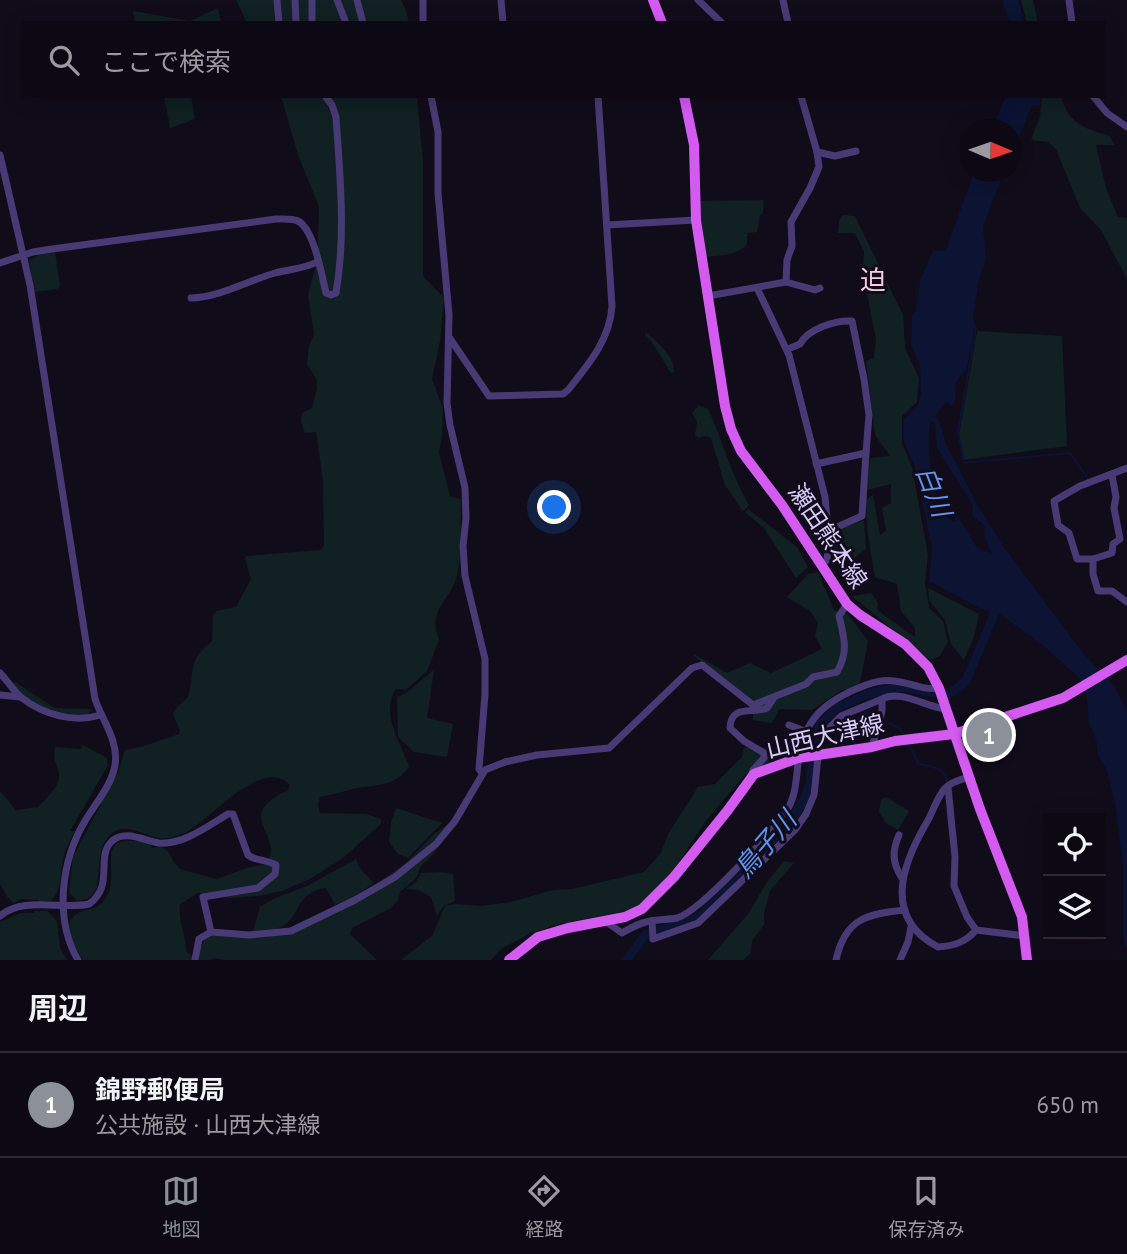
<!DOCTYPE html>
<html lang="ja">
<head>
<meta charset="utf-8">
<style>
	:root { --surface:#0d0914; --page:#16121d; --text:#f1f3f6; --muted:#9a9aa0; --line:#2d2a34; --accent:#8c9099 }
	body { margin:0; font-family:"PT Sans","Noto Sans JP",sans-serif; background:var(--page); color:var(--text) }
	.controls { position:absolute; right:21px; bottom:21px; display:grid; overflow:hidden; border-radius:0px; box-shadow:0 4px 18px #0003 }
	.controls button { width:63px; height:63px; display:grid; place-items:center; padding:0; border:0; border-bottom:2px solid var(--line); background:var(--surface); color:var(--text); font:35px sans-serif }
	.compass { position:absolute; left:959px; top:119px; width:63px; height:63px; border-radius:50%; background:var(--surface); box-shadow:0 4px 18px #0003; rotate:92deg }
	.you { position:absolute; left:555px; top:508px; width:24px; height:24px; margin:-18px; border:5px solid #fff; border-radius:50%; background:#1a73e8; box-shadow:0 0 0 10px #1a73e833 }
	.badge { display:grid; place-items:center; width:46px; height:46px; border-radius:50%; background:var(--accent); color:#fff; font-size:23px; font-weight:700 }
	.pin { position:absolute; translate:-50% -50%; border:4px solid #fff; box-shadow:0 2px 7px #0006 }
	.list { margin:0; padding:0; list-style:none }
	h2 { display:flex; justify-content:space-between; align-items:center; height:91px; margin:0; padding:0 28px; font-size:30px }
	h2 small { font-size:23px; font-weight:400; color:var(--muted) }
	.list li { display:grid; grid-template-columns:46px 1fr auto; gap:21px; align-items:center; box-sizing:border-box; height:105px; padding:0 28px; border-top:2px solid var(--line) }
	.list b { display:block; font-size:26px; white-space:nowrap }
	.list p { margin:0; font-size:23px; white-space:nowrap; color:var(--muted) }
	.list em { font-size:23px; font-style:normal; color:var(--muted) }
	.icon { flex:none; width:38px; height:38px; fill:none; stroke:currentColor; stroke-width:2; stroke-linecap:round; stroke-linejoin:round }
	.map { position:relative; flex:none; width:1127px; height:960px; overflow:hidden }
	.search { position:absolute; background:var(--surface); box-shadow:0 4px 18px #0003; left:21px; right:21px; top:21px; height:77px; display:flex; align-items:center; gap:18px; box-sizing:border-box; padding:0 24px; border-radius:0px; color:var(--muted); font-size:26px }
	.sheet { height:196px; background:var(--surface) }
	nav { display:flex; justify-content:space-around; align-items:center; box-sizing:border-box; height:98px; border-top:2px solid var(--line); background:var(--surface); font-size:19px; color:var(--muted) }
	nav a { display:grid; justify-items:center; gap:4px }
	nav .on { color:var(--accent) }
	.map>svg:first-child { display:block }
</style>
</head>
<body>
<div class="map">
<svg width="1127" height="960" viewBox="0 0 1127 960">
	<rect width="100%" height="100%" fill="#110c1a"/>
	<g fill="#102023">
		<path d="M 236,0 L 401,0 L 406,10 L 409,23 L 247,23 Z"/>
		<path d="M 1021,0 L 1033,0 L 1038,23 L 1027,23 Z"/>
		<path d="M 218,8 L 221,23 L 135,23 L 133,11 L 190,21 Z"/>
		<path d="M 164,96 L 191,96 L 195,119 L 170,128 Z"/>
		<path d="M 281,96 L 417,96 L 423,163 L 423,276 L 444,298 L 440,341 L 432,379 L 443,408 L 442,435 L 439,453 L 450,496 L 461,499 C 460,519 462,558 457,576 C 450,602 427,608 439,640 L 427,671 L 406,690 L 396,689 C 379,714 402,743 409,767 C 391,789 379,783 353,789 C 342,792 332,795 320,797 L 318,805 L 320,813 L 366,814 L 381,819 L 381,824 L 344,857 L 310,879 L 282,891 L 259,896 L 230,898 L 198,893 L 180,904 C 178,921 186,934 186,951 L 196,960 L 83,960 C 77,950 61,924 75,915 C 86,907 99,912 107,896 C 121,869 90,829 150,844 L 152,848 L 160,846 L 168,851 L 173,861 L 180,869 L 217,879 L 247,868 L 266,864 C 287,834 230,818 288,790 L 290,785 C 263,756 211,818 190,830 C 181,835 169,840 159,838 C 143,835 127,822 112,833 C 97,845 100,869 97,888 C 93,897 88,899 78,901 L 69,893 L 73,857 L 118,772 L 125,750 L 141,747 L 179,734 L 180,731 L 173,714 L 177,707 L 188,697 C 196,669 186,662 212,641 L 213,615 L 217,611 L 236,607 L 251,579 L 245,559 L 246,556 L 320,550 L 324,546 L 323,481 L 316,432 L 305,433 L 301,421 L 302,413 L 312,408 L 317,389 L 316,378 L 307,365 L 309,346 L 314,334 L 308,294 L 317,262 L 319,207 L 298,155 Z"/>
		<path d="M 1042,96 L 1061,96 C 1069,125 1084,128 1110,136 L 1114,145 L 1096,145 L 1106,188 L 1118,217 L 1127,218 L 1127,279 L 1101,230 L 1080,208 L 1056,149 L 1048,142 L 1031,140 L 1040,117 Z"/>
		<path d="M 764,200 L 763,213 L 760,215 L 757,232 L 747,233 L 747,244 C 738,256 720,255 706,257 L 699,201 Z"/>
		<path d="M 843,215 L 855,216 L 903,315 L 905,348 L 919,378 L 917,402 L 902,416 L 902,444 L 912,467 L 928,555 L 925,584 L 929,608 L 943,621 L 948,642 L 940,656 L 930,660 L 852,596 L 871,593 L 878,603 L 877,610 L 915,637 L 915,628 L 901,611 L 897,584 L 875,577 L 868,536 L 866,500 L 873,495 L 880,535 L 886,530 L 882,508 L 891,503 L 891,484 L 867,490 L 870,458 L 890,456 L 875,435 L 866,361 L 874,358 L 876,340 L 863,273 L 864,252 L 855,233 L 838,233 L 839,221 Z"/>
		<path d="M 55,252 L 60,286 L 57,289 L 35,292 L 29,261 L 38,255 Z"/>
		<path d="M 977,331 L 1062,336 L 1067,446 L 963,460 L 959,436 Z"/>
		<path d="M 646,332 C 657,342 675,356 674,372 L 671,373 L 651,341 L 645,336 Z"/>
		<path d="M 699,405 L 708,409 C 723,441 731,475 749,505 L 745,510 L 742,510 L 725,485 L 711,438 L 706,436 L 698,438 L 695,435 L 697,422 L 692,413 Z"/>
		<path d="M 748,509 L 797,547 L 808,567 L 796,578 L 764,528 L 745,512 Z"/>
		<path d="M 864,520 L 866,549 L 852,560 L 832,561 L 831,533 Z"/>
		<path d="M 818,572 L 834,610 L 848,614 L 868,641 L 860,683 L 850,690 L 842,690 L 812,710 L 779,709 L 772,723 L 753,720 L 753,702 L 694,656 L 694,654 L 727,673 L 750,663 L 771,673 L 822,649 L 815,636 L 818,623 L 810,611 L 787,597 L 808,574 Z"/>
		<path d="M 928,588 L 979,614 L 974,637 L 964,660 L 951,644 L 945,620 L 929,600 Z"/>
		<path d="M 434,670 L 427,718 L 453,724 L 447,757 L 414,752 L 398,737 L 397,697 L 406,693 Z"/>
		<path d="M 15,682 L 55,708 L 91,709 L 92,711 L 86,715 C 54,713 35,712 13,684 Z"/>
		<path d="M 83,745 L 107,758 L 108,765 L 70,831 L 75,831 C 69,842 64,852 62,864 C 59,881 63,887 51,901 L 39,902 L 38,900 L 22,899 L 14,903 L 8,898 L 0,884 L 0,791 L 16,810 L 38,807 C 45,799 60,787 59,775 C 58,762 52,763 55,747 L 80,749 Z"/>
		<path d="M 758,745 L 775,753 L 776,759 L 744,776 L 705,822 L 665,883 L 637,909 L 559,924 L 531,933 L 501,949 L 491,960 L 401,960 L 432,936 L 445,906 L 455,904 L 480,906 L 511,902 L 553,890 L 572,889 L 644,872 L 661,853 L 668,834 L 698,787 L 715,784 L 742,757 L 743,749 L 748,746 Z"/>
		<path d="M 886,797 L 909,811 L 898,830 L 886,823 L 879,812 L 881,800 Z"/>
		<path d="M 396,808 L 442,823 L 408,858 L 398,854 L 389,842 L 391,822 Z"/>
		<path d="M 450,823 L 452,829 L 430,858 L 420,867 L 417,877 L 400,892 L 398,900 L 391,908 L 352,928 L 350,934 L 377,960 L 224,960 L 215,958 L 210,960 L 199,960 L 200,949 L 205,939 L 211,935 L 247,938 L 297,926 L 336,914 L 408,861 L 435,833 Z"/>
		<path d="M 356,859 L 359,867 L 374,883 L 352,898 L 335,905 L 326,888 C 284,895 310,933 253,931 L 260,907 L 273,899 L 307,886 Z"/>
		<path d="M 784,861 L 794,863 L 770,891 L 764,914 L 765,923 L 752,941 L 751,953 L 743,960 L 708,960 L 748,914 L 767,882 Z"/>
		<path d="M 440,872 L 453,874 L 455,901 L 444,906 L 437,915 L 431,897 L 418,890 L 406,889 L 416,882 L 421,873 Z"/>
		<path d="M 34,911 L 47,911 L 57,921 L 60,948 L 67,960 L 0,960 L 0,922 L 21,913 L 34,913 Z"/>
	</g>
	<g fill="#0c1333" fill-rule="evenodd">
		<path d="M 1002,0 L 1018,0 L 1025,23 L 1010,23 Z"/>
		<path d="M 1006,96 L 1040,96 L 1040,106 L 1032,105 L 1012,154 L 1012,130 L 991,129 Z"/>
		<path d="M 974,172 L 1004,172 L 983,227 L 986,259 L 979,279 L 973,317 L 975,325 L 966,371 L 956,381 L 955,401 L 953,405 L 946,402 L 935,416 L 940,423 L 946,444 L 976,502 L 1003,546 L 1082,652 L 1114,686 L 1127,711 L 1127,948 L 1123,938 L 1123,867 L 1115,802 L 1106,768 L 1098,755 L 1096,739 L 1089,724 L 1087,699 L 1079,678 L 1044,646 L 1001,615 L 981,609 L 929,581 L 932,548 L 915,467 L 904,441 L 904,420 L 918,405 L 921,394 L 920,367 L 911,344 L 912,316 L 916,311 L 920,280 L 933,251 L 946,250 ZM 931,421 L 935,424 L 937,448 L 973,506 L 972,515 L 985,526 L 984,535 L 992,555 L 976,546 L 956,513 L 955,521 L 949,520 C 931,499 925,447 931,421 Z"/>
	</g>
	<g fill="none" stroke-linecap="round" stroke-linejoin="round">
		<g stroke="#0c1333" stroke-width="2">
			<path d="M 973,326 L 976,327 L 958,433 L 964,463 L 1070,453 L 1089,480"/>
			<path d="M 849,703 L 853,705"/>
			<path d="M 863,711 L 876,717"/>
			<path d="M 882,720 L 900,728 L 904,736"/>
			<path d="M 908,744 L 919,764 C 932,767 946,767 947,783"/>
			<path d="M 947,813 L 950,839"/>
		</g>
		<path stroke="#0c1333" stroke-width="9" d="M 627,960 L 645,935 L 688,922 L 702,915 L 729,882 L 763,851 L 794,816 L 804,800 L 810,783 L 813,747 L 820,725 L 835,709 L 867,694 L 902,687 L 948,695 L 966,681 L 998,605"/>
		<g stroke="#483b75" stroke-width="7">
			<path d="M 277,0 L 279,23"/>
			<path d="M 295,0 L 296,23"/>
			<path d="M 337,0 L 346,23"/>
			<path d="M 357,0 L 363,23"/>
			<path d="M 423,0 L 423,23"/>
			<path d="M 501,0 L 503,23"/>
			<path d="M 698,0 L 722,23"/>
			<path d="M 783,0 L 788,23"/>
			<path d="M 1069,0 L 1072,23"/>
			<path d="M 312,23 L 312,0"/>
			<path d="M 431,96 L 438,132 L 438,193 L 449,315 L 447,403 L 450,425 L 465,488 L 466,518 L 463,546 L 465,576 L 485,659 L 485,694 L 479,769 L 482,773"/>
			<path d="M 1093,96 L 1107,113 L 1127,127"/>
			<path d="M 817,152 L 835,156 L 856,151"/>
			<path d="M 0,155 L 30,285 L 95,699 C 102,720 119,741 115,765 C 112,785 95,804 85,821 C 61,861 54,919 78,960"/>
			<path d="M 607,225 L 696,220"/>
			<path d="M 0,263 L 33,252 L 52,249 L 276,219 C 283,219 292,218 298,221 C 314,229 322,276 326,293 L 331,295 L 336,293 C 346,235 340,176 336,117 L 332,105 L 325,96"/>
			<path d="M 786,282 L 815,290 L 820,288"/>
			<path d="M 757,288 L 789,355 L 825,497 L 829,540 L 827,560 L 821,565"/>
			<path d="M 708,296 L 786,282 L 787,260 L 792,246 L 791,222 L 810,188 L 819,167 L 817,152 L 801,96"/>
			<path d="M 191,298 C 220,297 247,281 275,273 C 289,269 304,269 317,262"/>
			<path d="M 449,337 L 489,396 L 563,394 L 568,390 C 588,365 610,340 612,306 L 598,96"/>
			<path d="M 788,349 L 800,344 C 808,329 835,320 852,321 L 864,379 L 869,415 L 866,453 L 816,464"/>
			<path d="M 1112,475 L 1116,497 L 1114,508 L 1120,539 L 1113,544 L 1112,553 L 1093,559 L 1077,559 L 1069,533 L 1058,525 L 1054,501 L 1080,486 L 1127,468"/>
			<path d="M 828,531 L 862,516 L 866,453"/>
			<path d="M 1093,559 L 1093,574 L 1098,591 L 1112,591 L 1127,602"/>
			<path d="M 0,673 C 8,681 14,692 22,698 C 44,715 74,723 101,715"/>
			<path d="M 0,695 L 20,697"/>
			<path d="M 789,725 L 802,730 L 790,761"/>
			<path d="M 872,747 L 882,711 L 882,699 C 900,689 926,707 945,709"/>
			<path d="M 969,777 C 963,779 954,781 949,785 C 939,791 933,812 927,822 C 901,866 883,918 938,947 C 954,946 966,942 976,930 L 1025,936"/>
			<path d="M 751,778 L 753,770 L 764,758 L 764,753 L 744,741 L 730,728 C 731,704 752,714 767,708 L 773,699"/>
			<path d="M 948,787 L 955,857 L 954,886 L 967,917 L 976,930"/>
			<path d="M 899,835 C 892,851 892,863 902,878"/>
			<path d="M 0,916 C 23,896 62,910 89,904 C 115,886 95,857 112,841 C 126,829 144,841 159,843 C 183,845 208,826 228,814 L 233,814 L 248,855 C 255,861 266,859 276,865 L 275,874 L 258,888 L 203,897 L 211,932"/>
			<path d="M 605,921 L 622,933 C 629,929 637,924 646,922 C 656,919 667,920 677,918 C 701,911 772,832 787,810 C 796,796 796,779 798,764 C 802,719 826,700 866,685 C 900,672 914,692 939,688"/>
			<path d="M 652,921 L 653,939 L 698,923 L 795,830 L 806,814 L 814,795 L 819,748 L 827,730 L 841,716 L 882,699"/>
			<path d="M 195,960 L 199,939 L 211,932 L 249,935 L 291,931 L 355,900 L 395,877 L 436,844 L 455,821 L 485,770 L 505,762 L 537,755 L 609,748 L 692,668 L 702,665 L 753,705 L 806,684 L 813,677 L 837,672 C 849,652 844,637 839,616 L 847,604"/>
			<path d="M 836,960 C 845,919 866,914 905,910"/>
			<path d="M 900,960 L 908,942 L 911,927"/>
		</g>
		<g stroke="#d35bf0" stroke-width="10">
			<path d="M 653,0 L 662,23"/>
			<path d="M 684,96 L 694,145 L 696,220 L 725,406 L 731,429 L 741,451 L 782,505 L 847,604 L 860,615 L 905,644 L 928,667 L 939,688 L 980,809 L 1022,917 L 1027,960"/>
			<path d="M 509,960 L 538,937 L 568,928 L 625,917 L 642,909 L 674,877 L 728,810 L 754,774 L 798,758 L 872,747 L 895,741 L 954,734 L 1063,698 L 1127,660"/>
		</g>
	</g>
	<g text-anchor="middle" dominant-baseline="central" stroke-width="6" stroke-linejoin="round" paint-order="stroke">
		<g font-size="24" fill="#d8cafa" stroke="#110c1a">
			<text transform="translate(828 536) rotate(56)">瀬田熊本線</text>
			<text transform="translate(825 736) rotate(-13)">山西大津線</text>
		</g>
		<g font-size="26" fill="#facce1" stroke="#110c1a">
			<text x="873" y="279">迫</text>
		</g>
		<g font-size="26" font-style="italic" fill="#6194f0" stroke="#110c1a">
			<text transform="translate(934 491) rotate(69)">白川</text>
			<text transform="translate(765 844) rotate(-49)">鳥子川</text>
		</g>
	</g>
</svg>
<div class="controls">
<button><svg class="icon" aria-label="locate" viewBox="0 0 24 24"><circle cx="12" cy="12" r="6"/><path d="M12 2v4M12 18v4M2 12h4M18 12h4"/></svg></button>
<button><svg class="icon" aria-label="layers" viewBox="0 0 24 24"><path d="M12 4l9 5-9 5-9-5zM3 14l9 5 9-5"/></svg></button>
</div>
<svg class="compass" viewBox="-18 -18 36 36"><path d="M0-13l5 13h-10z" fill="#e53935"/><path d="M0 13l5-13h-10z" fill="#9a9aa0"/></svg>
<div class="you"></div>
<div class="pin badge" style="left:989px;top:735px">1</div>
<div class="search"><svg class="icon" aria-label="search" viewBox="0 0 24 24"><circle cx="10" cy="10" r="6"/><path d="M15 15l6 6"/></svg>ここで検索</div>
</div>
<section class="sheet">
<h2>周辺<small></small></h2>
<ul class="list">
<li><span class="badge">1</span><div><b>錦野郵便局</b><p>公共施設 · 山西大津線</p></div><em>650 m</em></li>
</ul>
</section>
<nav>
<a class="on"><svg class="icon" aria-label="map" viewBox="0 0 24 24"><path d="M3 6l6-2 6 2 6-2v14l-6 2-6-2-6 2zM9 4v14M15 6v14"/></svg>地図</a>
<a><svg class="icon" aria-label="directions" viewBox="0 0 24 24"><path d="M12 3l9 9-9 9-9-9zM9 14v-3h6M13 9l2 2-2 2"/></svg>経路</a>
<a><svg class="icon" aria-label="saved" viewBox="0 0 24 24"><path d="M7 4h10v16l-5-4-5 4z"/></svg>保存済み</a>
</nav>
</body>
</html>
